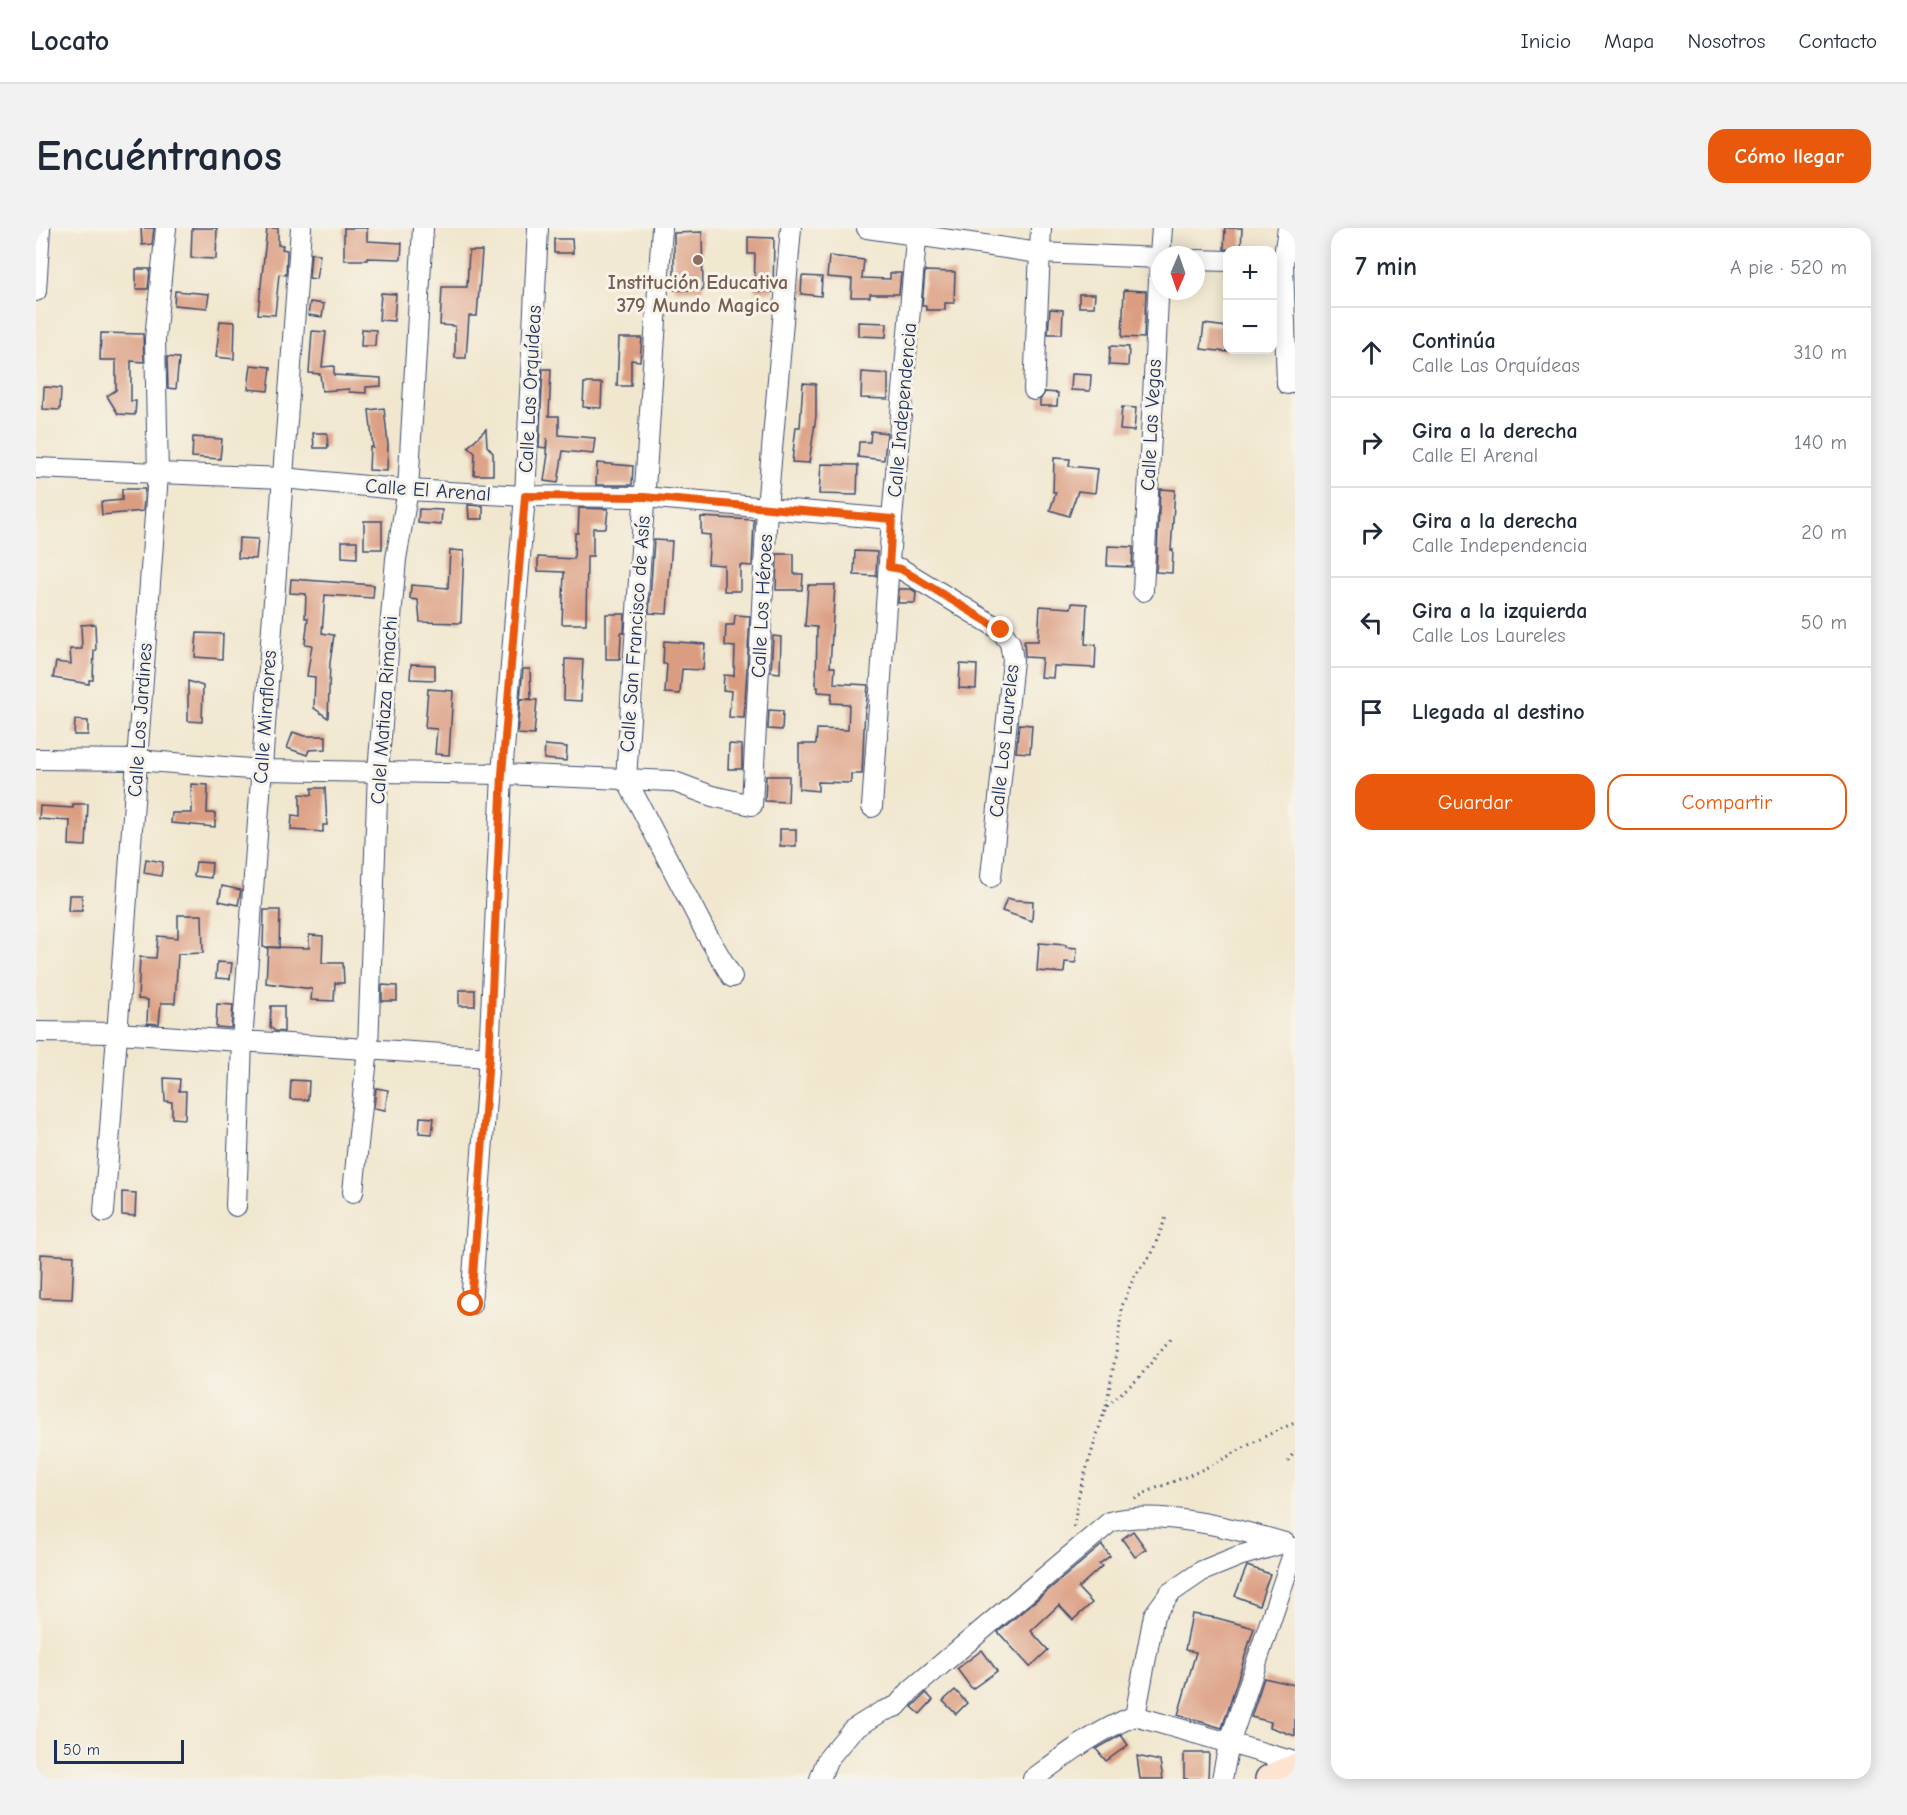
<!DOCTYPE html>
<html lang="es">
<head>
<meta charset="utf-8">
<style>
	:root { --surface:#fff; --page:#f2f2f3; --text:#1f2937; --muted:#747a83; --line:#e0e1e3; --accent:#ea580c }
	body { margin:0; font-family:"Comic Neue",sans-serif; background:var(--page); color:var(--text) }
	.controls { position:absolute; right:18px; top:18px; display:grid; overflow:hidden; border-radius:12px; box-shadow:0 3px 15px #0003 }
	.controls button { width:54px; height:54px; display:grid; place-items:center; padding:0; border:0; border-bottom:2px solid var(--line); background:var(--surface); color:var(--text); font:30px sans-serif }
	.compass { position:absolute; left:1115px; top:18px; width:54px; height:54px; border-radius:50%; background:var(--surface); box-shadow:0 3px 15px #0003; rotate:182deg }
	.scale { position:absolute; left:18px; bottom:15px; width:130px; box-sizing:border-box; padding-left:6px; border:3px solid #1b2f5e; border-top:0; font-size:16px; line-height:21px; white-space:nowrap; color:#1b2f5e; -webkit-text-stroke:4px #f7f3e8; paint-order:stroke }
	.stop { position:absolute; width:18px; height:18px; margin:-14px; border:4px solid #ea580c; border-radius:50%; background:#fff }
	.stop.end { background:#ea580c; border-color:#fff; box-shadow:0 2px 6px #0008 }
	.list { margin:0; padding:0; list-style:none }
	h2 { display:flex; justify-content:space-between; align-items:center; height:78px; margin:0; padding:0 24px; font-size:26px }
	h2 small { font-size:20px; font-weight:400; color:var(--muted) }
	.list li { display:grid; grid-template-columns:39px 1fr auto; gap:18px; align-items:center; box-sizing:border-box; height:90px; padding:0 24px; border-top:2px solid var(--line) }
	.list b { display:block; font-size:22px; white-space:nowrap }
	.list p { margin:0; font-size:20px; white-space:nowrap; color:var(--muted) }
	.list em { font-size:20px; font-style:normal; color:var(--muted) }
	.actions { display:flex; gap:12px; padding:18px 24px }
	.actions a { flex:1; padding:14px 0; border:2px solid var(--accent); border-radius:18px; text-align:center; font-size:21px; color:var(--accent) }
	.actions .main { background:var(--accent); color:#fff }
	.icon { flex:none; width:33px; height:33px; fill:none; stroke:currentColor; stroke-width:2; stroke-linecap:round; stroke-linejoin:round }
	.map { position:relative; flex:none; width:1259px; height:1551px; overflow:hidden; border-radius:18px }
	header { display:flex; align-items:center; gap:36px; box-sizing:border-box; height:84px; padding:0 30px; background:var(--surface); border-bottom:2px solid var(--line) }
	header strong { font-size:28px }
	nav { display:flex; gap:33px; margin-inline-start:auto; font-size:21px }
	.intro { display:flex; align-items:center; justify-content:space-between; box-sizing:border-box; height:144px; padding:0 36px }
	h1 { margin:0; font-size:42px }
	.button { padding:15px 27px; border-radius:18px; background:var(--accent); color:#fff; font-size:21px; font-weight:700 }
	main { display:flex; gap:36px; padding:0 36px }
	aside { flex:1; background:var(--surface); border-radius:18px; box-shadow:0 3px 15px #0003 }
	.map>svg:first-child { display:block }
</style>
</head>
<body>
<header>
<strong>Locato</strong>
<nav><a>Inicio</a><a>Mapa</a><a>Nosotros</a><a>Contacto</a></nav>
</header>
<div class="intro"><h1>Encuéntranos</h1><a class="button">Cómo llegar</a></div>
<main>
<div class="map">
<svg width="1259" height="1551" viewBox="0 0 1259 1551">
	<rect width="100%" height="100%" fill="#f7f3e8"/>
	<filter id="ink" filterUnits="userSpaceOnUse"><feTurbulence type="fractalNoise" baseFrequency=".0167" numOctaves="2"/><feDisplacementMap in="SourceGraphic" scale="12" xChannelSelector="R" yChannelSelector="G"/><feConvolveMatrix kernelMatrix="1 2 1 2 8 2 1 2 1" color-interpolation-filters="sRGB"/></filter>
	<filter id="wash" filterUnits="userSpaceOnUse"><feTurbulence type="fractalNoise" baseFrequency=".008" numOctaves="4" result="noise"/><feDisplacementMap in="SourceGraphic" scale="24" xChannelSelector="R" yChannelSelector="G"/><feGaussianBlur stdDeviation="1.35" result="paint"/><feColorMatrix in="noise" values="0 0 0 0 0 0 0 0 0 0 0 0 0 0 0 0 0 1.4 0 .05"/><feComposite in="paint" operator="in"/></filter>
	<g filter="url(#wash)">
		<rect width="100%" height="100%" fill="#f1e7cf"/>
		<g id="blocks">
			<g fill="#db9d81">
				<path d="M 105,0 L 118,0 L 116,16 L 106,17 Z"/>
				<path d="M 156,0 L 181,0 L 180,31 L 155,30 Z"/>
				<path d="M 231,0 L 242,0 L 242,17 L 247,17 L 246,21 L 251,22 L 250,47 L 243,46 L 239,87 L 222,86 Z"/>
				<path d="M 308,0 L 331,0 L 331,13 L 366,15 L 365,31 L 331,30 L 331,32 L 308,32 Z"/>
				<path d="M 1189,0 L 1206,0 L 1205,22 L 1188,21 Z"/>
				<path d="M 666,4 L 667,62 L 638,62 L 638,5 Z"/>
				<path d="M 712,9 L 738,10 L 737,64 L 718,63 L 719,26 L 712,26 Z"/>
				<path d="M 518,11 L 536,11 L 537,25 L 518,25 Z"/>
				<path d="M 433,23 L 446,23 L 441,88 L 433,88 L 430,130 L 419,130 L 419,98 L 404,97 L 406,59 L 431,59 Z"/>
				<path d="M 275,25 L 284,27 L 280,51 L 273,50 Z"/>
				<path d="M 793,28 L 828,32 L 826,50 L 854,51 L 854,45 L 865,45 L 863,66 L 834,66 L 834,69 L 815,69 L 816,51 L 791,49 Z"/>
				<path d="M 100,41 L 114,41 L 112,61 L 100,61 Z"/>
				<path d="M 889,43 L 919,44 L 918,75 L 909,75 L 909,82 L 890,82 L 890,78 L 886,78 Z"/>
				<path d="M 766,48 L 786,49 L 785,68 L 765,66 Z"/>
				<path d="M 1088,62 L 1110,63 L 1108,110 L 1086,109 Z"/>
				<path d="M 139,63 L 173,66 L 171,80 L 138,77 Z"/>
				<path d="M 345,65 L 360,66 L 358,93 L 343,92 Z"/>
				<path d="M 1043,66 L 1059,66 L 1058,79 L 1043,79 Z"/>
				<path d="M 274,74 L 288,76 L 286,89 L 272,87 Z"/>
				<path d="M 1014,81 L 1027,82 L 1026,106 L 1012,106 Z"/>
				<path d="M 184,93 L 199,94 L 198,131 L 180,129 Z"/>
				<path d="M 822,94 L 851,95 L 850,109 L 822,108 Z"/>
				<path d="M 1168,96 L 1191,99 L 1191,124 L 1165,121 Z"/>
				<path d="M 326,101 L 340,102 L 339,118 L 325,118 Z"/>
				<path d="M 276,103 L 290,104 L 286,139 L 298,138 L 298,147 L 345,150 L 345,158 L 330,159 L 330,165 L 313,164 L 313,161 L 286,163 L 284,146 L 273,145 Z"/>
				<path d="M 65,105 L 107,106 L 108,134 L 95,133 L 95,173 L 100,173 L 99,187 L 82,186 L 71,168 L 80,162 L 80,132 L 64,132 Z"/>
				<path d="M 583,110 L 606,110 L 604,133 L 595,132 L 595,158 L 581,158 Z"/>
				<path d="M 1074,118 L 1093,119 L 1092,138 L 1073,137 Z"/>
				<path d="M 131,129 L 143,130 L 140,161 L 132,160 Z"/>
				<path d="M 215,137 L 235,139 L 232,163 L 212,161 Z"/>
				<path d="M 507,141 L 515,141 L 513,188 L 523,188 L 523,207 L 559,210 L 557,226 L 527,223 L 522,255 L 508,253 L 512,226 L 510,226 L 511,210 L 510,220 L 503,219 Z"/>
				<path d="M 826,144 L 852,146 L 852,171 L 825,170 Z"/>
				<path d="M 1036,146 L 1055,147 L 1054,163 L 1035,162 Z"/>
				<path d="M 548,155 L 566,155 L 565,180 L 547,179 Z"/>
				<path d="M 767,155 L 780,156 L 780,188 L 773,235 L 756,234 L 760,199 L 764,199 Z"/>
				<path d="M 8,159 L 25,160 L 24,182 L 7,181 Z"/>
				<path d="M 1009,164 L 1022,165 L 1021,178 L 1004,178 L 1004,172 Z"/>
				<path d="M 1086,179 L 1100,180 L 1098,203 L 1084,202 Z"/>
				<path d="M 348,180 L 352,217 L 351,243 L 333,242 L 334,219 L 337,220 L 333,182 Z"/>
				<path d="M 450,201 L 451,218 L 457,225 L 457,247 L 438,247 L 439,225 L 432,219 Z"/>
				<path d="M 835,203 L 851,205 L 848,232 L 822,229 L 823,214 L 834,214 Z"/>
				<path d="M 277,205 L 291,205 L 292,220 L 278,220 Z"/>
				<path d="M 157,209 L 186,211 L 184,231 L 156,229 Z"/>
				<path d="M 1018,230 L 1034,231 L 1033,238 L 1062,241 L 1059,265 L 1042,263 L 1033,288 L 1014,282 L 1020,264 L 1017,264 Z"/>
				<path d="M 561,235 L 597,238 L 596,257 L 560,257 Z"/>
				<path d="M 785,236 L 822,237 L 821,267 L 783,266 Z"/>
				<path d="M 86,261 L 109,261 L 107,283 L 66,287 L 65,274 L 86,272 Z"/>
				<path d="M 1124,261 L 1139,262 L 1135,322 L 1137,322 L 1136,345 L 1120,344 Z"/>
				<path d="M 432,277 L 447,278 L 447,291 L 433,291 Z"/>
				<path d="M 543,280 L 572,281 L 570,300 L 557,300 L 557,328 L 551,328 L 550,396 L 526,396 L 528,344 L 502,343 L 502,329 L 538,331 L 539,305 L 542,305 Z"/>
				<path d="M 383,281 L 406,282 L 405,297 L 382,295 Z"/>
				<path d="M 665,289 L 718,292 L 716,338 L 704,337 L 704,363 L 688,363 L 688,337 L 672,336 L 674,307 L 665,306 Z"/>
				<rect x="328" y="293" width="18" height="28"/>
				<path d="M 203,310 L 222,311 L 220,331 L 202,330 Z"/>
				<path d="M 618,312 L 636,313 L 631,386 L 613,385 Z"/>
				<path d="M 306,313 L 321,313 L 321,330 L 306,329 Z"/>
				<path d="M 1072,318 L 1097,319 L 1096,339 L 1071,338 Z"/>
				<path d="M 414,322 L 428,323 L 425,395 L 384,394 L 382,372 L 374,371 L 375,357 L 412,360 Z"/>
				<path d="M 819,323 L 841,324 L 840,348 L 818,347 Z"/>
				<path d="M 741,326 L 758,326 L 758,346 L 767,346 L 766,362 L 740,362 Z"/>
				<path d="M 255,351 L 338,357 L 337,370 L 289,367 L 286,405 L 298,407 L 294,435 L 292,490 L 278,480 L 279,449 L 271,448 L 276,417 L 269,416 L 272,390 L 269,390 L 270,366 L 254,365 Z"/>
				<path d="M 772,357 L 799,357 L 794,439 L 799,439 L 798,455 L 832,457 L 830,480 L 829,480 L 826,546 L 815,546 L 815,555 L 782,554 L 782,563 L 763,561 L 763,516 L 780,516 L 781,501 L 812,502 L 813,476 L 795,475 L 796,465 L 782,464 L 782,459 L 780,459 L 781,399 L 769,398 Z"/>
				<path d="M 863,361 L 875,361 L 880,364 L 879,375 L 862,375 Z"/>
				<path d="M 1036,375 L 1051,376 L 1049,416 L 1060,417 L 1059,440 L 1018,438 L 1017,450 L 1004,449 L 1006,430 L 989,429 L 988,413 L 1002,413 L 1004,378 L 1035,380 Z"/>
				<path d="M 570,386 L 589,386 L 588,405 L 585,405 L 584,431 L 570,431 Z"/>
				<path d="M 699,387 L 714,388 L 708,490 L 693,489 L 695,463 L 687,462 L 688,447 L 698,448 L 699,419 L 689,418 L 690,397 L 698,397 Z"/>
				<path d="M 59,396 L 60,423 L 58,423 L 57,452 L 53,452 L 53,456 L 17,450 L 20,434 L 35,436 L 34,421 L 46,421 L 45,397 Z"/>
				<path d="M 161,405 L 187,406 L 186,431 L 159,429 Z"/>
				<path d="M 737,408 L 745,409 L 744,445 L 735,444 Z"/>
				<path d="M 628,413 L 669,416 L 667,442 L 646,441 L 644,466 L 629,465 L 631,436 L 627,436 Z"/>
				<path d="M 529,431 L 547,432 L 545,473 L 528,472 Z"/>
				<path d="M 375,436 L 399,437 L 399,452 L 374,451 Z"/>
				<path d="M 924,436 L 941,437 L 940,461 L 923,460 Z"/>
				<path d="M 487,441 L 494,441 L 495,471 L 484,471 Z"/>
				<path d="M 152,453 L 167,458 L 166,494 L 152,493 Z"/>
				<path d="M 392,461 L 417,463 L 413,527 L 399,526 L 401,501 L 389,500 Z"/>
				<path d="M 484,471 L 501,472 L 498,507 L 481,506 Z"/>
				<path d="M 733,482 L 747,483 L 746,502 L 732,501 Z"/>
				<path d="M 39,492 L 52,493 L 52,507 L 38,507 Z"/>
				<path d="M 983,496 L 996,497 L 994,525 L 980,524 Z"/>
				<path d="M 257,504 L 268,508 L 290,508 L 290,521 L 273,522 L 271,527 L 251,520 Z"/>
				<path d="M 693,516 L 706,517 L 706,541 L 692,541 Z"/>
				<path d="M 509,517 L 531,519 L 530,533 L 508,531 Z"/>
				<path d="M 730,548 L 753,548 L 752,574 L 729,573 Z"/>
				<path d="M 155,556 L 172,557 L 171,585 L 179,585 L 179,599 L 135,595 L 136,585 L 156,585 Z"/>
				<path d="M 276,560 L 289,560 L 291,597 L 287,597 L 287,604 L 255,602 L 256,587 L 264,588 L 264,566 L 276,567 Z"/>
				<path d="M 37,576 L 52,576 L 50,618 L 33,617 L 34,593 L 3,591 L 4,578 L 37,580 Z"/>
				<rect x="744" y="601" width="16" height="17"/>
				<path d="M 110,631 L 127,634 L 125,648 L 108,645 Z"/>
				<path d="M 160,634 L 176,635 L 175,650 L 158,648 Z"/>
				<path d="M 186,658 L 205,662 L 202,677 L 183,673 Z"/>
				<path d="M 33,667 L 46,667 L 46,683 L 32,683 Z"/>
				<path d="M 971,670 L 979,672 L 997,673 L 996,693 L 966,683 Z"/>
				<path d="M 228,682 L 244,682 L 243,720 L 227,719 Z"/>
				<path d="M 142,687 L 166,687 L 167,725 L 142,726 L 139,775 L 125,775 L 123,796 L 111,795 L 112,772 L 102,771 L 104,729 L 120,730 L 122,708 L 142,710 Z"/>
				<path d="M 273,707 L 287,708 L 286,735 L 307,735 L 308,755 L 299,755 L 298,773 L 275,772 L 276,761 L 230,755 L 232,719 L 273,720 Z"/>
				<path d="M 1003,715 L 1030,717 L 1030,719 L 1041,720 L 1040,735 L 1029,734 L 1028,745 L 1001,743 Z"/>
				<path d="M 181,734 L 196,735 L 194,751 L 180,750 Z"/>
				<path d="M 346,757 L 361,758 L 361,773 L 346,773 Z"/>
				<rect x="423" y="762" width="16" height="16"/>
				<path d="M 181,776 L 197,777 L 195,800 L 180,799 Z"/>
				<path d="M 235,778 L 248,778 L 248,804 L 239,803 L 234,799 Z"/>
				<path d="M 128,850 L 144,851 L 143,863 L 150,863 L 149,891 L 136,890 L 136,874 L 129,873 Z"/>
				<path d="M 255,852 L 273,853 L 272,872 L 254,871 Z"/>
				<path d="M 340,860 L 352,862 L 349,882 L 338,880 Z"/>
				<path d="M 384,889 L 398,890 L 396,906 L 383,905 Z"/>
				<path d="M 86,964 L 100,965 L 99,988 L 86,987 Z"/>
				<path d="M 5,1026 L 38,1028 L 36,1071 L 4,1070 Z"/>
				<path d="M 1097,1303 L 1110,1321 L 1099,1329 L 1086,1311 Z"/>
				<path d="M 1066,1317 L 1074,1328 L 1063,1336 L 1066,1338 L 1042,1360 L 1056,1375 L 1037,1392 L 1023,1377 L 995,1403 L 1012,1422 L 994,1439 L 962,1404 Z"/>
				<path d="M 1211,1338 L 1234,1346 L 1223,1377 L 1199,1368 Z"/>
				<path d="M 1156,1386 L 1181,1390 L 1218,1400 L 1186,1500 L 1142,1487 L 1160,1424 L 1149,1422 Z"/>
				<path d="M 946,1422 L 961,1443 L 936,1461 L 921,1441 Z"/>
				<path d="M 1228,1450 L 1259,1457 L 1259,1508 L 1234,1499 L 1235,1494 L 1215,1489 Z"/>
				<path d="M 919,1462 L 931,1475 L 920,1486 L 907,1473 Z"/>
				<path d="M 890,1465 L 897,1472 L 884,1486 L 876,1479 Z"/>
				<path d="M 1085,1507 L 1092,1517 L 1070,1533 L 1060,1521 Z"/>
				<path d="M 1148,1525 L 1173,1525 L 1172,1551 L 1148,1551 Z"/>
				<path d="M 1101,1528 L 1124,1533 L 1127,1551 L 1104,1551 Z"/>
			</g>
		</g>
	</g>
	<g filter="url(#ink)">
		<use href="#blocks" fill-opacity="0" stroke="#3b4b6f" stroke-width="1.5"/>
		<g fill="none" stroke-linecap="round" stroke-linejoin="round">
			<defs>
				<g id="minor">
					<path d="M 626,0 L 590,551 L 670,705 L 696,749"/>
					<path d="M 831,0 L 1003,25 L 1124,30"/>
					<path d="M 1124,27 L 1126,0"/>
					<path d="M 1160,32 L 1192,33"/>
					<path d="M 0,63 L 4,0"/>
					<path d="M 1251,156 L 1247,35 L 1252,0"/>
					<path d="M 998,162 L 1005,0"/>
					<path d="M 0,240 L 247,250 L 372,262 L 489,268 L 608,269 L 856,291"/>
					<path d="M 853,339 L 865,341 L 965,402 L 974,415 L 977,432 L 955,649"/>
					<path d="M 1107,363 L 1124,32"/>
					<path d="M 0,531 L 100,532 L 226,542 L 466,546 L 636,553 L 676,568 L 716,577 L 731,280 L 755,0"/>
					<path d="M 836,579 L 856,291 L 881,0"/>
					<path d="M 0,804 L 81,805 L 453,829"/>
					<path d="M 317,964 L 332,820 L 342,543 L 360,331 L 372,262 L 387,0"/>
					<path d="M 200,978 L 206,814 L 265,0"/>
					<path d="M 68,984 L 122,246 L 119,111 L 130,0"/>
					<path d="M 435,1076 L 453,829 L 466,546 L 489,268 L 502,0"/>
					<path d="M 1099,1488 L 1118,1387 L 1134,1365 L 1166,1343 L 1203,1328 L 1248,1315"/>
					<path d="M 784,1551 L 791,1532 L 816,1502 L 845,1484 L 861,1478 L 875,1462 L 1074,1294 C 1122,1280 1201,1301 1249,1315"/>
					<path d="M 997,1551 C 1031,1526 1060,1503 1099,1488 L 1259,1534"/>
					<path d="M 1186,1551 L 1193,1516 L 1259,1320"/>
				</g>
				<path id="secondary" d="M 1233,1551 L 1259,1540"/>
			</defs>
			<use href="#minor" stroke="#3b4b6f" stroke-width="22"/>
			<use href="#secondary" stroke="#3b4b6f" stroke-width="30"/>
			<g stroke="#3b4b6f" stroke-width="3" stroke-dasharray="1.5 4.5" stroke-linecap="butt">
				<path d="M 1071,1177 L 1102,1151 L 1134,1111"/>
				<path d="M 1252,1233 L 1259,1223"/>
				<path d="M 1099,1271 C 1116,1260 1135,1255 1154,1247 C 1190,1232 1222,1209 1259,1195"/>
				<path d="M 1038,1299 L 1043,1265 L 1070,1178 L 1081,1120 L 1086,1078 L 1098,1049 L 1116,1025 L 1130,989"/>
			</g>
			<use href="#minor" stroke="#fff" stroke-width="20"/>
			<use href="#secondary" stroke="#fde4d1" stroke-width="27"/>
		</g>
	</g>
	<g fill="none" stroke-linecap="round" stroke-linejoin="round" filter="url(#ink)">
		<path stroke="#ea580c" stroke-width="8" d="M 435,1076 L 453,829 L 466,546 L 489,268 L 608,269 L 856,291 L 853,339 L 865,341 L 965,402"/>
	</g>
	<circle fill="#8d6e63" stroke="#f7f3e8" stroke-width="2" cx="662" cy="32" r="6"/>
	<g text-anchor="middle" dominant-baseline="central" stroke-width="6" stroke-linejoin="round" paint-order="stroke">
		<g font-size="20" font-weight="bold" fill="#785e54" stroke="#f7f3e8">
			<text x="662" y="54">Institución Educativa<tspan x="662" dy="23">379 Mundo Magico</tspan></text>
		</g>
		<g font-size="20" fill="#1b2f5e" stroke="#f7f3e8">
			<text transform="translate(494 161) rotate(-87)">Calle Las Orquídeas</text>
			<text transform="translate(866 182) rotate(-85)">Calle Independencia</text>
			<text transform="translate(1115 197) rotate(-87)">Calle Las Vegas</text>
			<text transform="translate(392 262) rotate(4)">Calle El Arenal</text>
			<text transform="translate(726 378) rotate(-87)">Calle Los Héroes</text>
			<text transform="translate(599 406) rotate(-86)">Calle San Francisco de Asís</text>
			<text transform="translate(348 482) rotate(-86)">Calel Matiaza Rimachi</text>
			<text transform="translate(229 489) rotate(-86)">Calle Miraflores</text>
			<text transform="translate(104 492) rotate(-86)">Calle Los Jardines</text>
			<text transform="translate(968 513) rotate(-84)">Calle Los Laureles</text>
		</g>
	</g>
</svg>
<div class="controls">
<button>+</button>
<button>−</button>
</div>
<svg class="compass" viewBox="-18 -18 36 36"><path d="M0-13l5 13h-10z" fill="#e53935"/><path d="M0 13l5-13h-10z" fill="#747a83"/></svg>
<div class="scale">50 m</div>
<div class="stop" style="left:435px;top:1076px"></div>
<div class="stop end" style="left:965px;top:402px"></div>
</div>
<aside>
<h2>7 min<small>A pie · 520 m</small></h2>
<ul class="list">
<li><svg class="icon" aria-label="ahead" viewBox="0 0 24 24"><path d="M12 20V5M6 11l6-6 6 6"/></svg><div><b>Continúa</b><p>Calle Las Orquídeas</p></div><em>310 m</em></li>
<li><svg class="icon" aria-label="right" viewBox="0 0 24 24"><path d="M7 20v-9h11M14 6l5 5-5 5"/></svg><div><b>Gira a la derecha</b><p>Calle El Arenal</p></div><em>140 m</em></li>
<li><svg class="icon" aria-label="right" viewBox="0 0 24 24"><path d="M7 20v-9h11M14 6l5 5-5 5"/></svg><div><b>Gira a la derecha</b><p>Calle Independencia</p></div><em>20 m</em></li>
<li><svg class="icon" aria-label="left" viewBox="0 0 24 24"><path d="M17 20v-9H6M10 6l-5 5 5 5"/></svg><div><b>Gira a la izquierda</b><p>Calle Los Laureles</p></div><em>50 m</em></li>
<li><svg class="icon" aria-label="arrive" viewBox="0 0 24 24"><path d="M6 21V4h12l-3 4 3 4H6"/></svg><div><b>Llegada al destino</b></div></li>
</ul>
<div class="actions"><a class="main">Guardar</a><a>Compartir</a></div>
</aside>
</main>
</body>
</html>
